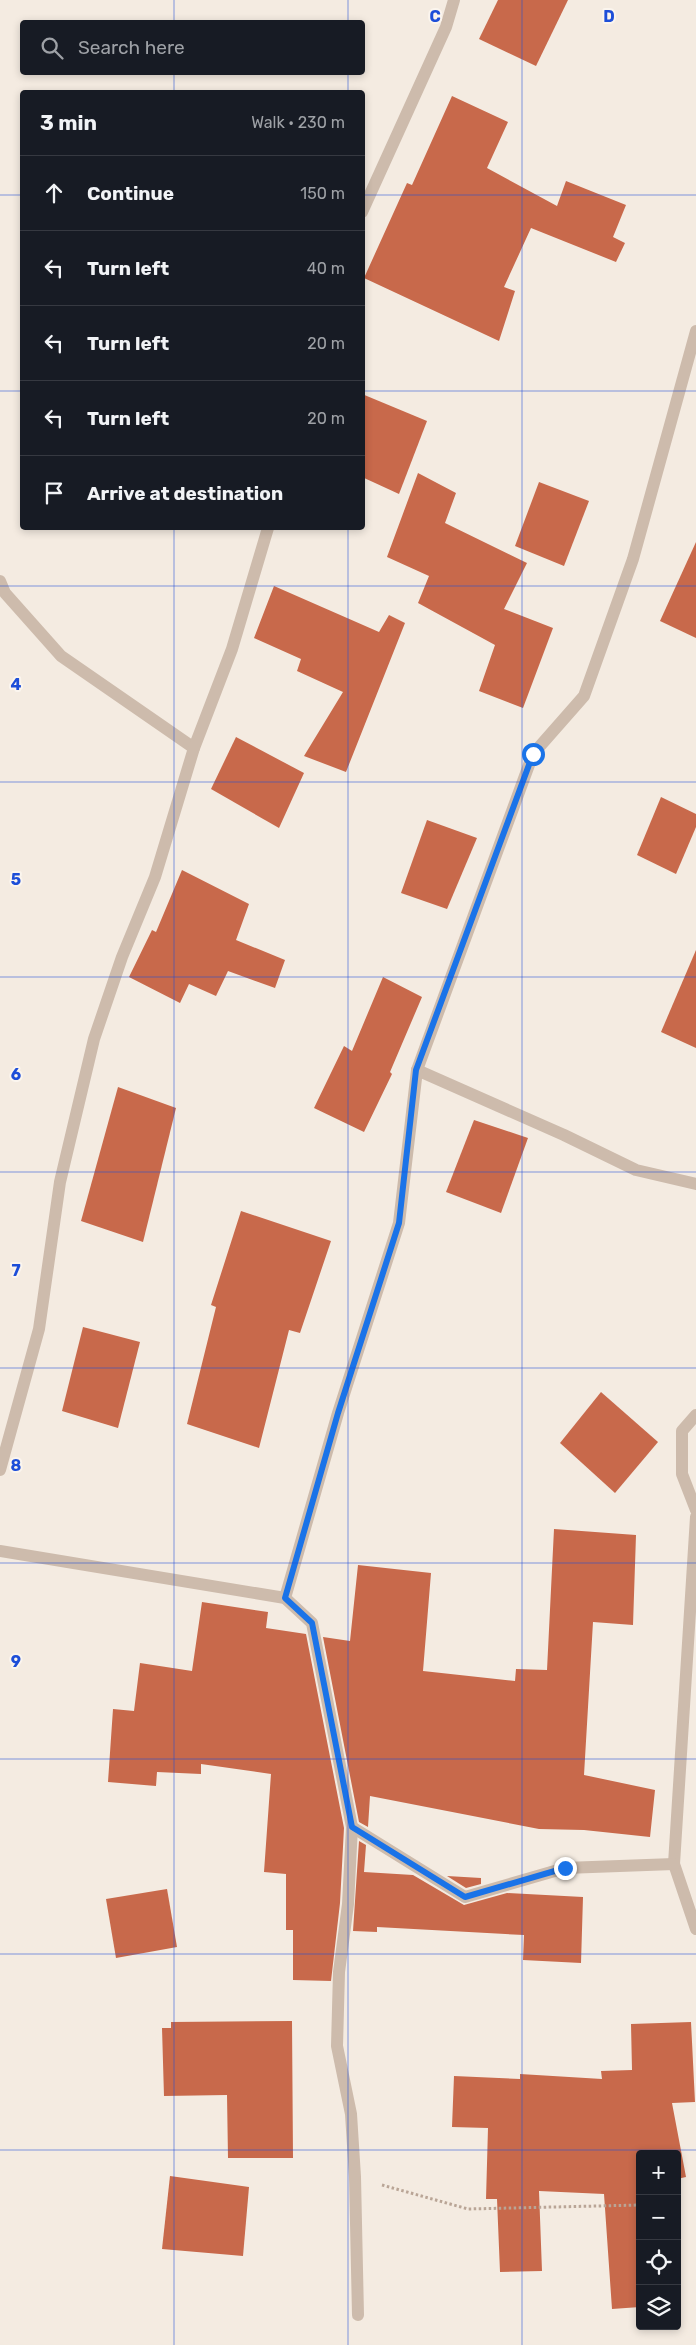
<!DOCTYPE html>
<html lang="en">
<head>
<meta charset="utf-8">
<style>
	:root { --surface:#171b24; --page:#20242c; --text:#f1f3f6; --muted:#9ea1a6; --line:#363941 }
	body { margin:0; font-family:Rubik,sans-serif; background:var(--page); color:var(--text) }
	.controls { position:absolute; right:15px; bottom:15px; display:grid; overflow:hidden; border-radius:5px; box-shadow:0 2px 8px #0003 }
	.controls button { width:45px; height:45px; display:grid; place-items:center; padding:0; border:0; border-bottom:1px solid var(--line); background:var(--surface); color:var(--text); font:25px sans-serif }
	.stop { position:absolute; width:15px; height:15px; margin:-11px; border:4px solid #1a73e8; border-radius:50%; background:#fff }
	.stop.end { background:#1a73e8; border-color:#fff; box-shadow:0 1px 5px #0008 }
	.list { margin:0; padding:0; list-style:none }
	h2 { display:flex; justify-content:space-between; align-items:center; height:65px; margin:0; padding:0 20px; font-size:21px }
	h2 small { font-size:16px; font-weight:400; color:var(--muted) }
	.list li { display:grid; grid-template-columns:32px 1fr auto; gap:15px; align-items:center; box-sizing:border-box; height:75px; padding:0 20px; border-top:1px solid var(--line) }
	.list b { display:block; font-size:19px; white-space:nowrap }
	.list em { font-size:16px; font-style:normal; color:var(--muted) }
	.icon { flex:none; width:28px; height:28px; fill:none; stroke:currentColor; stroke-width:2; stroke-linecap:round; stroke-linejoin:round }
	.map { position:relative; flex:none; width:696px; height:2345px; overflow:hidden }
	.search { position:absolute; background:var(--surface); box-shadow:0 2px 8px #0003; left:20px; top:20px; width:345px; height:55px; display:flex; align-items:center; gap:12px; box-sizing:border-box; padding:0 18px; border-radius:5px; color:var(--muted); font-size:19px }
	.panel { position:absolute; background:var(--surface); box-shadow:0 2px 8px #0003; left:20px; top:90px; width:345px; height:440px; border-radius:5px }
	.map>svg:first-child { display:block }
</style>
</head>
<body>
<div class="map">
<svg width="696" height="2345" viewBox="0 0 696 2345">
	<rect width="100%" height="100%" fill="#f4ebe1"/>
	<g fill="#c8694b">
		<path d="M 498,0 L 568,0 L 536,66 L 479,39 Z"/>
		<path d="M 452,96 L 508,122 L 487,168 L 557,206 L 566,181 L 626,205 L 613,237 L 625,243 L 616,262 L 531,228 L 504,287 L 515,291 L 499,341 L 364,278 L 407,183 L 412,185 Z"/>
		<path d="M 362,394 L 427,421 L 399,494 L 362,477 Z"/>
		<path d="M 418,473 L 456,493 L 445,523 L 527,563 L 504,609 L 553,628 L 523,708 L 479,691 L 495,645 L 418,603 L 429,576 L 387,557 Z"/>
		<path d="M 539,482 L 589,501 L 564,566 L 515,546 Z"/>
		<path d="M 696,542 L 696,638 L 660,621 Z"/>
		<path d="M 274,586 L 379,632 L 389,615 L 405,623 L 346,772 L 304,756 L 343,692 L 297,671 L 301,659 L 254,638 Z"/>
		<path d="M 236,737 L 304,773 L 279,828 L 211,789 Z"/>
		<path d="M 661,797 L 696,814 L 696,827 L 676,874 L 637,855 Z"/>
		<path d="M 427,820 L 477,838 L 447,909 L 401,893 Z"/>
		<path d="M 182,870 L 249,904 L 236,940 L 285,960 L 275,988 L 228,971 L 216,996 L 189,984 L 180,1003 L 129,977 L 152,930 L 156,932 Z"/>
		<path d="M 696,950 L 696,1048 L 661,1032 Z"/>
		<path d="M 383,977 L 422,997 L 390,1072 L 392,1074 L 364,1132 L 314,1108 L 344,1046 L 352,1051 Z"/>
		<path d="M 118,1087 L 176,1108 L 143,1242 L 81,1221 Z"/>
		<path d="M 474,1120 L 528,1138 L 501,1213 L 446,1192 Z"/>
		<path d="M 241,1211 L 331,1241 L 300,1333 L 289,1330 L 259,1448 L 187,1424 L 216,1307 L 211,1305 Z"/>
		<path d="M 83,1327 L 140,1342 L 118,1428 L 62,1411 Z"/>
		<path d="M 601,1392 L 658,1442 L 615,1493 L 560,1443 Z"/>
		<path d="M 554,1529 L 636,1535 L 633,1625 L 593,1622 L 584,1775 L 655,1790 L 650,1837 L 584,1830 L 539,1829 L 370,1796 L 368,1827 L 359,1822 L 323,1637 L 350,1641 L 358,1565 L 431,1573 L 423,1671 L 515,1681 L 516,1669 L 547,1670 Z"/>
		<path d="M 202,1602 L 268,1612 L 266,1628 L 306,1634 L 344,1828 L 340,1903 L 331,1981 L 293,1980 L 293,1930 L 286,1930 L 286,1874 L 264,1872 L 271,1774 L 201,1764 L 201,1774 L 157,1772 L 156,1786 L 108,1782 L 113,1709 L 134,1711 L 140,1663 L 192,1671 Z"/>
		<path d="M 359,1841 L 366,1845 L 364,1872 L 413,1875 L 464,1905 L 507,1893 L 583,1897 L 581,1963 L 523,1960 L 524,1935 L 377,1927 L 377,1932 L 353,1931 Z"/>
		<path d="M 447,1876 L 481,1878 L 481,1884 L 466,1888 Z"/>
		<path d="M 167,1889 L 177,1947 L 116,1958 L 106,1899 Z"/>
		<path d="M 292,2021 L 293,2158 L 228,2158 L 227,2095 L 164,2096 L 162,2028 L 171,2028 L 171,2022 Z"/>
		<path d="M 691,2022 L 695,2102 L 672,2103 L 686,2177 L 677,2179 L 677,2154 L 640,2154 L 640,2307 L 612,2309 L 604,2194 L 539,2191 L 542,2271 L 500,2272 L 497,2199 L 486,2199 L 488,2128 L 452,2127 L 454,2076 L 520,2079 L 520,2074 L 602,2079 L 601,2071 L 632,2070 L 631,2024 Z"/>
		<path d="M 170,2176 L 249,2187 L 243,2256 L 162,2249 Z"/>
	</g>
	<g fill="none" stroke-linecap="round" stroke-linejoin="round">
		<path stroke="#b9a596" stroke-width="3" stroke-dasharray="2.5 2.5" stroke-linecap="butt" d="M 382,2185 L 468,2209 L 640,2205"/>
		<g stroke="#cdbbac" stroke-width="12">
			<path d="M 362,212 L 446,27 L 454,0"/>
			<path d="M 0,581 L 5,593 L 61,656 L 194,748"/>
			<path d="M 417,1070 L 564,1135 L 636,1170 L 696,1184"/>
			<path d="M 696,1415 L 682,1431 L 682,1474 L 696,1510"/>
			<path d="M 0,1470 L 39,1329 L 60,1182 L 94,1039 L 122,957 L 155,877 L 194,748 L 232,649 L 268,528"/>
			<path d="M 696,1517 L 674,1864 L 696,1929"/>
			<path d="M 0,1551 L 285,1598"/>
			<path d="M 352,1827 L 465,1897 L 565,1868 L 674,1864"/>
			<path d="M 358,2315 L 355,2177 L 351,2114 L 337,2046 L 339,1972 L 348,1904 L 352,1827 L 312,1623 L 285,1598 L 338,1413 L 399,1223 L 417,1070 L 533,754 L 584,696 L 633,559 L 696,331"/>
		</g>
	</g>
	<g fill="none" stroke-linecap="round" stroke-linejoin="round">
		<path stroke="#1a73e8" stroke-width="6" d="M 533,754 L 416,1070 L 399,1223 L 338,1413 L 285,1598 L 312,1623 L 352,1827 L 465,1897 L 565,1868"/>
	</g>
	<path fill="none" stroke="#1d4ed8" stroke-width="1" stroke-opacity="0.55" d="M 174,0 L 174,22M 348,0 L 348,22M 522,0 L 522,2345M 174,72 L 174,92M 348,72 L 348,92M 0,195 L 22,195M 362,195 L 696,195M 0,391 L 22,391M 362,391 L 696,391M 174,528 L 174,2345M 348,528 L 348,2345M 0,586 L 696,586M 0,782 L 696,782M 0,977 L 696,977M 0,1172 L 696,1172M 0,1368 L 696,1368M 0,1563 L 696,1563M 0,1759 L 696,1759M 0,1954 L 696,1954M 0,2150 L 696,2150"/>
	<g font-size="16" text-anchor="middle" font-weight="bold" fill="#1d4ed8" stroke="#fbf5ee" stroke-width="4" stroke-linejoin="round" paint-order="stroke">
		<text x="435" y="22">C</text>
		<text x="609" y="22">D</text>
		<text x="16" y="690">4</text>
		<text x="16" y="885">5</text>
		<text x="16" y="1080">6</text>
		<text x="16" y="1276">7</text>
		<text x="16" y="1471">8</text>
		<text x="16" y="1667">9</text>
	</g>
</svg>
<div class="controls">
<button>+</button>
<button>−</button>
<button><svg class="icon" aria-label="locate" viewBox="0 0 24 24"><circle cx="12" cy="12" r="6"/><path d="M12 2v4M12 18v4M2 12h4M18 12h4"/></svg></button>
<button><svg class="icon" aria-label="layers" viewBox="0 0 24 24"><path d="M12 4l9 5-9 5-9-5zM3 14l9 5 9-5"/></svg></button>
</div>
<div class="stop" style="left:533px;top:754px"></div>
<div class="stop end" style="left:565px;top:1868px"></div>
<div class="search"><svg class="icon" aria-label="search" viewBox="0 0 24 24"><circle cx="10" cy="10" r="6"/><path d="M15 15l6 6"/></svg>Search here</div>
<section class="panel">
<h2>3 min<small>Walk · 230 m</small></h2>
<ul class="list">
<li><svg class="icon" aria-label="ahead" viewBox="0 0 24 24"><path d="M12 20V5M6 11l6-6 6 6"/></svg><div><b>Continue</b></div><em>150 m</em></li>
<li><svg class="icon" aria-label="left" viewBox="0 0 24 24"><path d="M17 20v-9H6M10 6l-5 5 5 5"/></svg><div><b>Turn left</b></div><em>40 m</em></li>
<li><svg class="icon" aria-label="left" viewBox="0 0 24 24"><path d="M17 20v-9H6M10 6l-5 5 5 5"/></svg><div><b>Turn left</b></div><em>20 m</em></li>
<li><svg class="icon" aria-label="left" viewBox="0 0 24 24"><path d="M17 20v-9H6M10 6l-5 5 5 5"/></svg><div><b>Turn left</b></div><em>20 m</em></li>
<li><svg class="icon" aria-label="arrive" viewBox="0 0 24 24"><path d="M6 21V4h12l-3 4 3 4H6"/></svg><div><b>Arrive at destination</b></div></li>
</ul>
</section>
</div>
</body>
</html>
